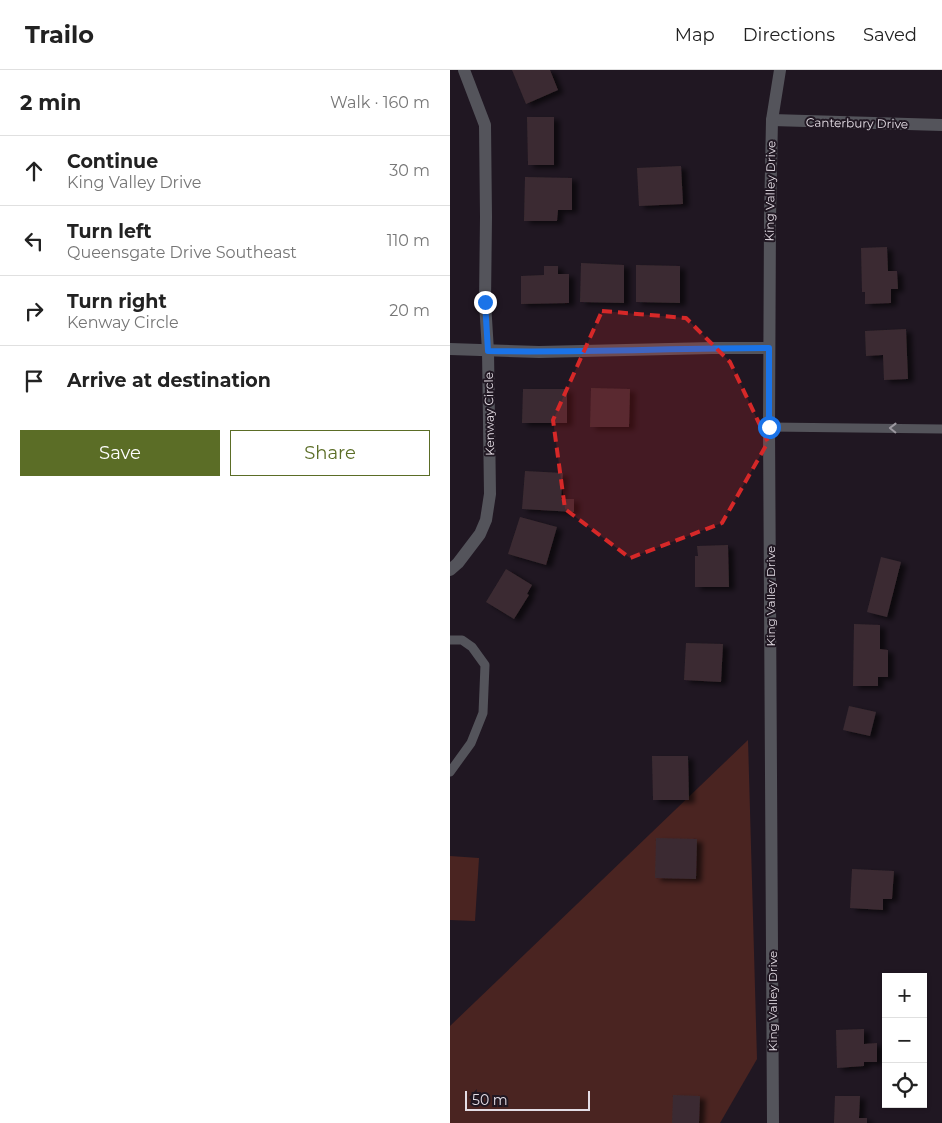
<!DOCTYPE html>
<html lang="en">
<head>
<meta charset="utf-8">
<style>
	:root { --surface:#fff; --page:#f2f2f2; --text:#222; --muted:#767676; --line:#e0e0e0; --accent:#5b6d26 }
	body { margin:0; font-family:Montserrat,sans-serif; background:var(--page); color:var(--text) }
	.controls { position:absolute; right:15px; bottom:15px; display:grid; overflow:hidden; border-radius:0px; box-shadow:0 1px 4px #0004 }
	.controls button { width:45px; height:45px; display:grid; place-items:center; padding:0; border:0; border-bottom:1px solid var(--line); background:var(--surface); color:var(--text); font:25px sans-serif }
	.scale { position:absolute; left:15px; bottom:12px; width:125px; box-sizing:border-box; padding-left:5px; border:2px solid #e4dde5; border-top:0; font-size:14px; line-height:18px; white-space:nowrap; color:#e4dde5; -webkit-text-stroke:4px #201722; paint-order:stroke }
	.stop { position:absolute; width:15px; height:15px; margin:-11px; border:4px solid #1a73e8; border-radius:50%; background:#fff }
	.stop.end { background:#1a73e8; border-color:#fff; box-shadow:0 1px 5px #0008 }
	.list { margin:0; padding:0; list-style:none }
	h2 { display:flex; justify-content:space-between; align-items:center; height:65px; margin:0; padding:0 20px; font-size:21px }
	h2 small { font-size:16px; font-weight:400; color:var(--muted) }
	.list li { display:grid; grid-template-columns:32px 1fr auto; gap:15px; align-items:center; box-sizing:border-box; height:70px; padding:0 20px; border-top:1px solid var(--line) }
	.list b { display:block; font-size:19px; white-space:nowrap }
	.list p { margin:0; font-size:16px; white-space:nowrap; color:var(--muted) }
	.list em { font-size:16px; font-style:normal; color:var(--muted) }
	.actions { display:flex; gap:10px; padding:15px 20px }
	.actions a { flex:1; padding:11px 0; border:1px solid var(--accent); border-radius:0px; text-align:center; font-size:18px; color:var(--accent) }
	.actions .main { background:var(--accent); color:#fff }
	.icon { flex:none; width:28px; height:28px; fill:none; stroke:currentColor; stroke-width:2; stroke-linecap:round; stroke-linejoin:round }
	.map { position:relative; flex:none; width:492px; height:1053px; overflow:hidden }
	header { display:flex; align-items:center; gap:30px; box-sizing:border-box; height:70px; padding:0 25px; background:var(--surface); border-bottom:1px solid var(--line) }
	header strong { font-size:24px }
	nav { display:flex; gap:28px; margin-inline-start:auto; font-size:18px }
	main { display:flex }
	aside { flex:1; background:var(--surface) }
	.map>svg:first-child { display:block }
</style>
</head>
<body>
<header>
<strong>Trailo</strong>
<nav><a>Map</a><a>Directions</a><a>Saved</a></nav>
</header>
<main>
<aside>
<h2>2 min<small>Walk · 160 m</small></h2>
<ul class="list">
<li><svg class="icon" aria-label="ahead" viewBox="0 0 24 24"><path d="M12 20V5M6 11l6-6 6 6"/></svg><div><b>Continue</b><p>King Valley Drive</p></div><em>30 m</em></li>
<li><svg class="icon" aria-label="left" viewBox="0 0 24 24"><path d="M17 20v-9H6M10 6l-5 5 5 5"/></svg><div><b>Turn left</b><p>Queensgate Drive Southeast</p></div><em>110 m</em></li>
<li><svg class="icon" aria-label="right" viewBox="0 0 24 24"><path d="M7 20v-9h11M14 6l5 5-5 5"/></svg><div><b>Turn right</b><p>Kenway Circle</p></div><em>20 m</em></li>
<li><svg class="icon" aria-label="arrive" viewBox="0 0 24 24"><path d="M6 21V4h12l-3 4 3 4H6"/></svg><div><b>Arrive at destination</b></div></li>
</ul>
<div class="actions"><a class="main">Save</a><a>Share</a></div>
</aside>
<div class="map">
<svg width="492" height="1053" viewBox="0 0 492 1053">
	<defs>
		<filter id="shadow"><feDropShadow dx="5.5" dy="3" stdDeviation="2.5" flood-color="#0009"/></filter>
	</defs>
	<rect width="100%" height="100%" fill="#201722"/>
	<g fill="#4a2421">
		<path d="M 298,670 L 307,989 L 270,1053 L 0,1053 L 0,956 Z"/>
		<path d="M 0,786 L 29,788 L 25,851 L 0,850 Z"/>
	</g>
	<g fill="#3b2b31" filter="url(#shadow)">
		<path d="M 62,0 L 100,0 L 108,20 L 76,34 Z"/>
		<path d="M 77,47 L 104,47 L 104,95 L 78,95 Z"/>
		<path d="M 231,96 L 233,134 L 189,136 L 187,98 Z"/>
		<path d="M 75,107 L 122,108 L 122,140 L 108,140 L 107,151 L 74,151 Z"/>
		<path d="M 437,177 L 438,201 L 447,201 L 448,219 L 441,219 L 441,233 L 415,234 L 415,222 L 412,222 L 411,178 Z"/>
		<path d="M 131,193 L 174,195 L 174,233 L 130,232 Z"/>
		<path d="M 186,195 L 230,196 L 230,233 L 186,232 Z"/>
		<path d="M 94,196 L 108,196 L 108,204 L 119,204 L 119,233 L 71,234 L 71,206 L 94,205 Z"/>
		<path d="M 456,259 L 458,309 L 434,310 L 433,285 L 416,286 L 415,261 Z"/>
		<path d="M 141,318 L 180,319 L 179,357 L 140,357 Z"/>
		<path d="M 73,319 L 117,319 L 117,353 L 72,353 Z"/>
		<path d="M 75,401 L 113,403 L 111,429 L 124,429 L 124,442 L 72,439 Z"/>
		<path d="M 70,447 L 107,457 L 96,495 L 58,484 Z"/>
		<path d="M 278,475 L 279,517 L 245,517 L 245,486 L 248,486 L 247,476 Z"/>
		<path d="M 431,487 L 451,492 L 437,547 L 417,542 Z"/>
		<path d="M 56,499 L 82,515 L 77,524 L 79,525 L 64,549 L 36,532 Z"/>
		<path d="M 404,554 L 430,555 L 430,579 L 438,580 L 438,607 L 428,607 L 428,616 L 403,616 Z"/>
		<path d="M 236,573 L 273,574 L 271,612 L 234,610 Z"/>
		<path d="M 399,636 L 426,642 L 420,666 L 393,660 Z"/>
		<path d="M 202,686 L 238,686 L 239,730 L 203,730 Z"/>
		<path d="M 206,768 L 247,769 L 246,809 L 205,808 Z"/>
		<path d="M 402,799 L 444,801 L 442,829 L 433,829 L 433,840 L 400,838 Z"/>
		<path d="M 414,959 L 414,974 L 427,973 L 427,992 L 414,992 L 414,996 L 387,998 L 386,960 Z"/>
		<path d="M 223,1025 L 250,1026 L 249,1053 L 222,1053 Z"/>
		<path d="M 385,1026 L 410,1026 L 409,1048 L 417,1048 L 417,1053 L 384,1053 Z"/>
	</g>
	<g fill="none" stroke-linecap="round" stroke-linejoin="round">
		<g stroke="#54545b" stroke-width="9">
			<path d="M 319,357 L 492,359"/>
			<path d="M 0,570 L 12,570 L 22,577 L 35,595 L 33,643 L 21,673 L 0,702"/>
		</g>
		<g stroke="#54545b" stroke-width="12">
			<path d="M 322,50 L 492,55"/>
			<path d="M 0,279 L 89,282 L 262,278 L 319,278"/>
			<path d="M 0,500 L 8,493 L 30,464 L 36,450 L 40,424 L 38,281 L 35,232 L 36,147 L 35,55 L 14,0"/>
		</g>
		<path stroke="#54545b" stroke-width="12" d="M 323,1053 L 319,357 L 320,148 L 322,50 L 330,0"/>
	</g>
	<defs><path id="oneway-chevron" d="M-2-3.5L2.5 0L-2 3.5" fill="none" stroke-width="1.6" stroke-linecap="round" stroke-linejoin="round" transform="scale(1.25)"/></defs>
	<use stroke="#9c98a0" href="#oneway-chevron" transform="translate(443 358) rotate(-179)"/>
	<g fill="none" stroke-linecap="round" stroke-linejoin="round">
		<path stroke="#1a73e8" stroke-width="6" d="M 35,232 L 38,281 C 132,283 225,278 319,278 L 319,357"/>
	</g>
	<path fill="#d62828" fill-opacity="0.2" stroke="#d62828" stroke-width="4" stroke-dasharray="10 6" stroke-linejoin="round" d="M 152,241 L 236,248 L 280,292 L 318,372 L 272,453 L 180,488 L 115,439 L 103,350 Z"/>
	<g text-anchor="middle" dominant-baseline="central" stroke-width="4" stroke-linejoin="round" paint-order="stroke">
		<g font-size="12" fill="#e4dde5" stroke="#201722">
			<text transform="translate(407 53) rotate(1)">Canterbury Drive</text>
			<text transform="translate(320 121) rotate(-89)">King Valley Drive</text>
			<text transform="translate(39 344) rotate(-91)">Kenway Circle</text>
			<text transform="translate(320 526) rotate(-90)">King Valley Drive</text>
			<text transform="translate(322 931) rotate(-90)">King Valley Drive</text>
		</g>
	</g>
</svg>
<div class="controls">
<button>+</button>
<button>−</button>
<button><svg class="icon" aria-label="locate" viewBox="0 0 24 24"><circle cx="12" cy="12" r="6"/><path d="M12 2v4M12 18v4M2 12h4M18 12h4"/></svg></button>
</div>
<div class="scale">50 m</div>
<div class="stop" style="left:319px;top:357px"></div>
<div class="stop end" style="left:35px;top:232px"></div>
</div>
</main>
</body>
</html>
